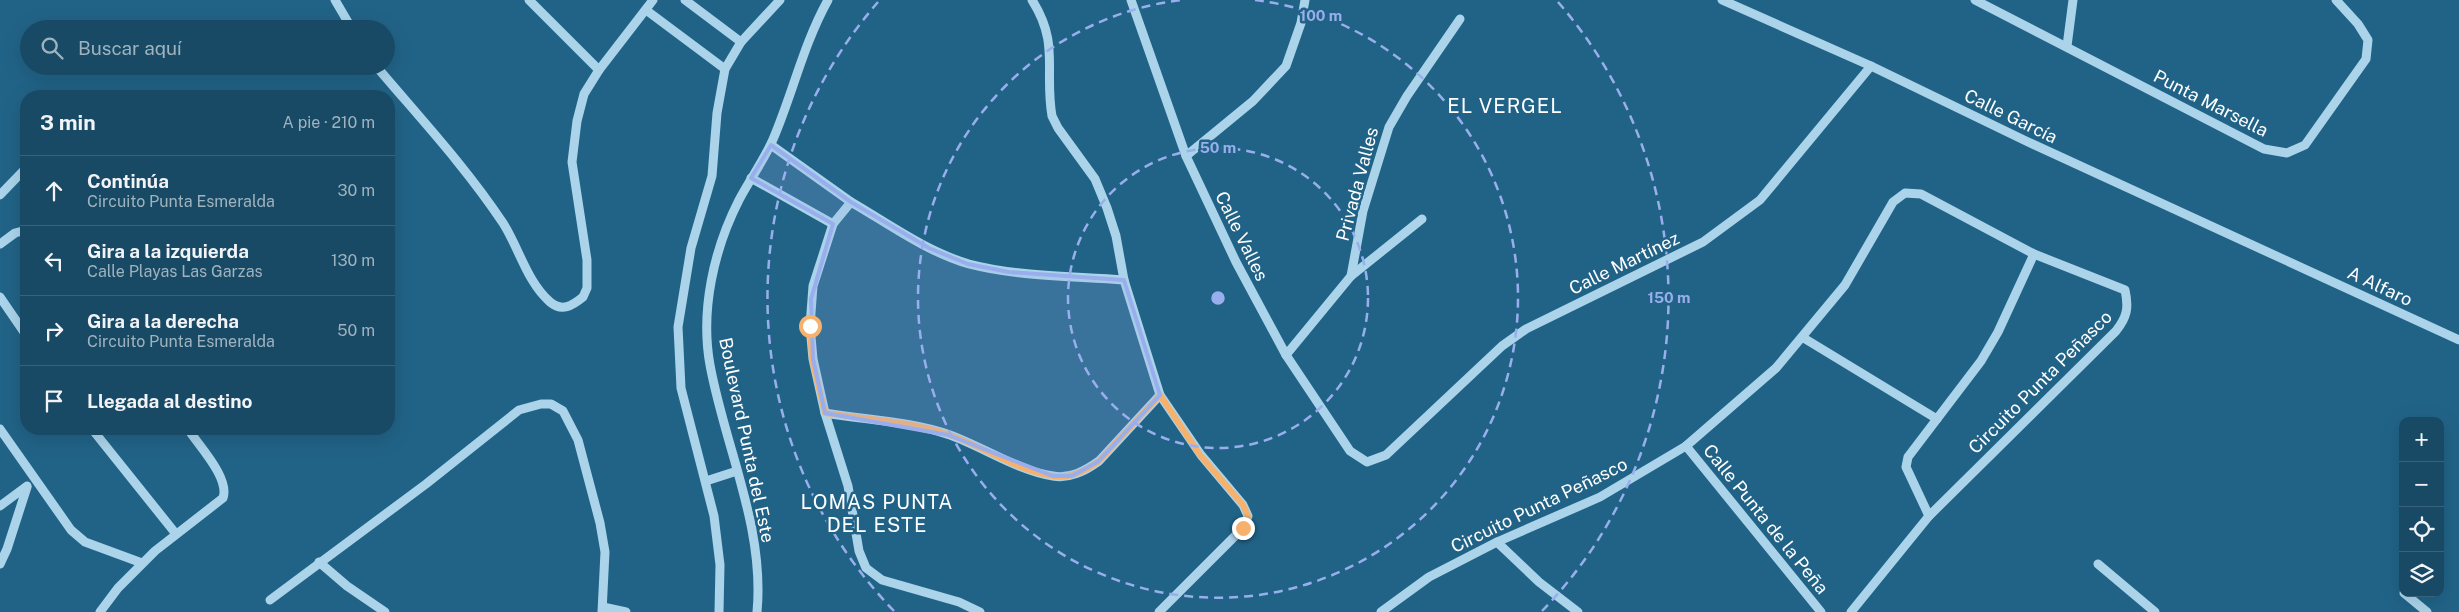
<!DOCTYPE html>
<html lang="es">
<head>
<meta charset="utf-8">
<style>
	:root { --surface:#194a65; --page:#22516b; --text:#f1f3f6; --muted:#9fb3bf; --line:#376279 }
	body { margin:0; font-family:"Public Sans",sans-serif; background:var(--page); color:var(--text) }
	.controls { position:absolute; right:15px; bottom:15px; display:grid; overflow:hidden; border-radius:10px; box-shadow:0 5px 20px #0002 }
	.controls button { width:45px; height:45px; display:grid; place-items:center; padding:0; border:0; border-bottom:1px solid var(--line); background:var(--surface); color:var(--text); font:25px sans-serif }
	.stop { position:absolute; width:15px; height:15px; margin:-11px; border:4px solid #f6b16c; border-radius:50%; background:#fff }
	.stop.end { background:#f6b16c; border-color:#fff; box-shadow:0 1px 5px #0008 }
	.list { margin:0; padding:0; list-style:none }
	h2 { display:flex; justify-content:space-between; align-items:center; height:65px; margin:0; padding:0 20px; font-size:21px }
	h2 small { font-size:16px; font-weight:400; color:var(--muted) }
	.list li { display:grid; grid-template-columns:32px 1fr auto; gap:15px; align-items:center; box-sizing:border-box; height:70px; padding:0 20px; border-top:1px solid var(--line) }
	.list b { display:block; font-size:19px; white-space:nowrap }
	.list p { margin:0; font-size:16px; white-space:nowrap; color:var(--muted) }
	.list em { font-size:16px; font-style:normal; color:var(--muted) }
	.icon { flex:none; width:28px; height:28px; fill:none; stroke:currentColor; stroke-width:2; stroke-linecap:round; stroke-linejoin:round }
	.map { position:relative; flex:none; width:2459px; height:612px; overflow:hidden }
	.search { position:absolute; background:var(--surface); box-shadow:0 5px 20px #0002; left:20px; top:20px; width:375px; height:55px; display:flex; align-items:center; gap:12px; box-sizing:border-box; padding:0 18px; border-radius:28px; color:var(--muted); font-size:19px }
	.panel { position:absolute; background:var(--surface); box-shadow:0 5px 20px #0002; left:20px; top:90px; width:375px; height:345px; border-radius:20px }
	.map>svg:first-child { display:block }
</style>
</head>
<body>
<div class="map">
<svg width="2459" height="612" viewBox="0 0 2459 612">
	<rect width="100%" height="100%" fill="#216387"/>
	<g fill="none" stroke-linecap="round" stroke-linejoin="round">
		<g stroke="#abd4ea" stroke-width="9">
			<path d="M 335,0 L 352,29"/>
			<path d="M 529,0 L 599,70"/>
			<path d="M 685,0 L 741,42"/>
			<path d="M 1032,0 C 1060,44 1044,70 1052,116 L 1058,128 L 1095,179 L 1107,208 L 1116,236 L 1124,280 L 1160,395 L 1201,455 L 1243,505 L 1248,516 L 1243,528 L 1159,612"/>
			<path d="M 1131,0 L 1186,156 L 1236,262 L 1286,355 L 1350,451 L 1367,462 L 1386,455 L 1502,346 L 1526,329 L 1703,242 L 1760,200 L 1871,66"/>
			<path d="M 1722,0 L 1871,66 L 2026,141 L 2459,340"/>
			<path d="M 1975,0 L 2264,149 L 2287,153 L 2305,145 L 2366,59 L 2368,40 L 2358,24 L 2336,0"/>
			<path d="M 646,10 L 725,69"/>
			<path d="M 2067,46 L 2073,0"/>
			<path d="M 376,66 C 420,118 465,166 503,223 C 519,248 527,282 550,302 C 562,312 572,306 583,297 L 587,288 L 587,260 L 572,162 L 577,121 L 584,94 L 599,70 L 653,0"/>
			<path d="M 771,145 L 851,202"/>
			<path d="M 1186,156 L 1253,101 L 1286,66 L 1301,23 L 1305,0"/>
			<path d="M 751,178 L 833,224"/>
			<path d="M 0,195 L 26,168"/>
			<path d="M 0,244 L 15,233 L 26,230"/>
			<path d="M 1351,276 L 1422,219"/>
			<path d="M 0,297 L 26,335"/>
			<path d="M 1802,337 L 1937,419"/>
			<path d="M 1286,355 L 1351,276 L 1363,211 L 1389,127 L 1407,96 L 1460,19"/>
			<path d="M 825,413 C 866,420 910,421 950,435 C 983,447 1019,471 1053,476 C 1070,479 1085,471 1099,461 L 1160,395"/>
			<path d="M 0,429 L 71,530 L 85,542 L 142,563"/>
			<path d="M 92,429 L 176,534"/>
			<path d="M 1686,446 L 1821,612"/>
			<path d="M 706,481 L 737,471"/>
			<path d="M 0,506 L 27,486"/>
			<path d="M 1929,516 L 1906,467 L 1908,457 L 1981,361 L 1998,332 L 2034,254"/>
			<path d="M 1497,542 L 1539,582 L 1578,612"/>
			<path d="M 319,562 L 347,586 L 385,612"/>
			<path d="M 0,564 L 7,549 L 27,487"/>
			<path d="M 2098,564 L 2155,612"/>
			<path d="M 2404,593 L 2427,612"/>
			<path d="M 270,600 L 426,484 L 519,410 L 541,404 L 551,404 L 563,411 L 578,440 L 600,523 L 605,552 L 602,612"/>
			<path d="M 603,607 L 626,612"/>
			<path d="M 100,612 L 118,588 L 155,551 L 223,498 C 230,478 199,446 188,429"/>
			<path d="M 719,612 L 720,565 L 714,516 L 681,388 L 678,327 L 691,248 L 712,176 L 717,113 L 725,69 L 741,42 L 780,0"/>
			<path d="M 757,612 C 765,527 725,447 710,365 C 700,310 714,249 739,200 C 750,179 765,159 774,137 C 793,92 804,43 828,0"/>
			<path d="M 980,612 L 959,602 L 882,580 L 866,568 L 859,551 L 848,486 L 825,413 L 813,359 L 810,326 L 813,286 L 833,224 L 851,202 C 889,224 927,252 969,264 C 1019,277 1073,276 1124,280"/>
			<path d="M 1381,612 L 1429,577 L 1497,542 L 1600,497 L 1686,446 L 1776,368 L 1845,285 L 1893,202 L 1905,193 L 1921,194 L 2034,254 L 2125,290 C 2129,308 2127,317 2116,331 L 1929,516 L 1851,612"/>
		</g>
	</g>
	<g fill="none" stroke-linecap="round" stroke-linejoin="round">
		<path stroke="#f6b16c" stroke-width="6" d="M 810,326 L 812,359 L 825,413 C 866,419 910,421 950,435 C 984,447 1017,471 1053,476 C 1070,479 1085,471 1099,461 L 1160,395 L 1200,455 L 1243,505 L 1248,516 L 1243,528"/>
	</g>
	<path fill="#99afed" fill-opacity="0.2" stroke="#99afed" stroke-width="4" stroke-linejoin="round" d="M 771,145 L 851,202 L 929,248 L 968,264 L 1009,272 L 1124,280 L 1160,395 L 1099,461 L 1072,476 L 1053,476 L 948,435 L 825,413 L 813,359 L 811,299 L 833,224 L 751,178 Z"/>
	<g fill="none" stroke="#99afed" stroke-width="2.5" stroke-dasharray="9 6">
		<circle cx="1218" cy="298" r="150"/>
		<path d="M1255 0A300 300 0 1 1 1181 0"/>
		<path d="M894 611A451 451 0 0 1 878 2M1558 2A451 451 0 0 1 1542 611"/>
	</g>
	<g text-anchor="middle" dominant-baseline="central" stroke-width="5" stroke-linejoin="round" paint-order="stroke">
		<g font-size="18" fill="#fff" stroke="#216387">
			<text transform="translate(2211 103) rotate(27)">Punta Marsella</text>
			<text transform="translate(2011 116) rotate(26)">Calle García</text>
			<text transform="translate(1357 184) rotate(-75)">Privada Valles</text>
			<text transform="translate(1242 236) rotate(64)">Calle Valles</text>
			<text transform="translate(1624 263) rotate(-26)">Calle Martínez</text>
			<text transform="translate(2380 286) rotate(25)">A Alfaro</text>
			<text transform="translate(2040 382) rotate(-45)">Circuito Punta Peñasco</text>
			<text transform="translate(747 440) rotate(78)">Boulevard Punta del Este</text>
			<text transform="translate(1539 505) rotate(-26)">Circuito Punta Peñasco</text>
			<text transform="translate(1766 519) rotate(51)">Calle Punta de la Peña</text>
		</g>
		<g font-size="20" letter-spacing="1" fill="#fff" stroke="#216387">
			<text x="1505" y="106">EL VERGEL</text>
			<text x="877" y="502">LOMAS PUNTA<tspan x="877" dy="23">DEL ESTE</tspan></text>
		</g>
	</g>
	<circle cx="1218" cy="298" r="8" fill="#99afed" stroke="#216387" stroke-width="2.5"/>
	<g font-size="15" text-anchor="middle" font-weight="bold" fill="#99afed" stroke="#216387" stroke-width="5" stroke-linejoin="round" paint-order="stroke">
		<text x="1321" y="21">100 m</text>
		<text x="1218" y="153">50 m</text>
		<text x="1669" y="303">150 m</text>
	</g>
</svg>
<div class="controls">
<button>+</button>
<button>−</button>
<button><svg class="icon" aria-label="locate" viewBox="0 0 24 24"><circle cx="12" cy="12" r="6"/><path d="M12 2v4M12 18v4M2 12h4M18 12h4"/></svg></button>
<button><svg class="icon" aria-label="layers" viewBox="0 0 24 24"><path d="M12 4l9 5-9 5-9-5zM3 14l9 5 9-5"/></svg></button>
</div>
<div class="stop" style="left:810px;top:326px"></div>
<div class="stop end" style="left:1243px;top:528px"></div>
<div class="search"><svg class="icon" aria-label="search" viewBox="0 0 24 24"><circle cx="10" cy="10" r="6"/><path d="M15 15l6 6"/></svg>Buscar aquí</div>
<section class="panel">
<h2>3 min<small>A pie · 210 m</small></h2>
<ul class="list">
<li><svg class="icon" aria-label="ahead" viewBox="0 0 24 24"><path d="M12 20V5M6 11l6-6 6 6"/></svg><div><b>Continúa</b><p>Circuito Punta Esmeralda</p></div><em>30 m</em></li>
<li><svg class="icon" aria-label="left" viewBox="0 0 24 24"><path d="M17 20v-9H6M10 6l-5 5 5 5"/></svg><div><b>Gira a la izquierda</b><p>Calle Playas Las Garzas</p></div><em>130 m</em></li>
<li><svg class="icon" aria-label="right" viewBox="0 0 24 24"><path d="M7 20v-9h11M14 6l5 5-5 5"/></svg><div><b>Gira a la derecha</b><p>Circuito Punta Esmeralda</p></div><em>50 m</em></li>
<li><svg class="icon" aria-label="arrive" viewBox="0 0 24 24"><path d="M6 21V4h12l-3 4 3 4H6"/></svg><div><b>Llegada al destino</b></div></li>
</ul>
</section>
</div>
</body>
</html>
